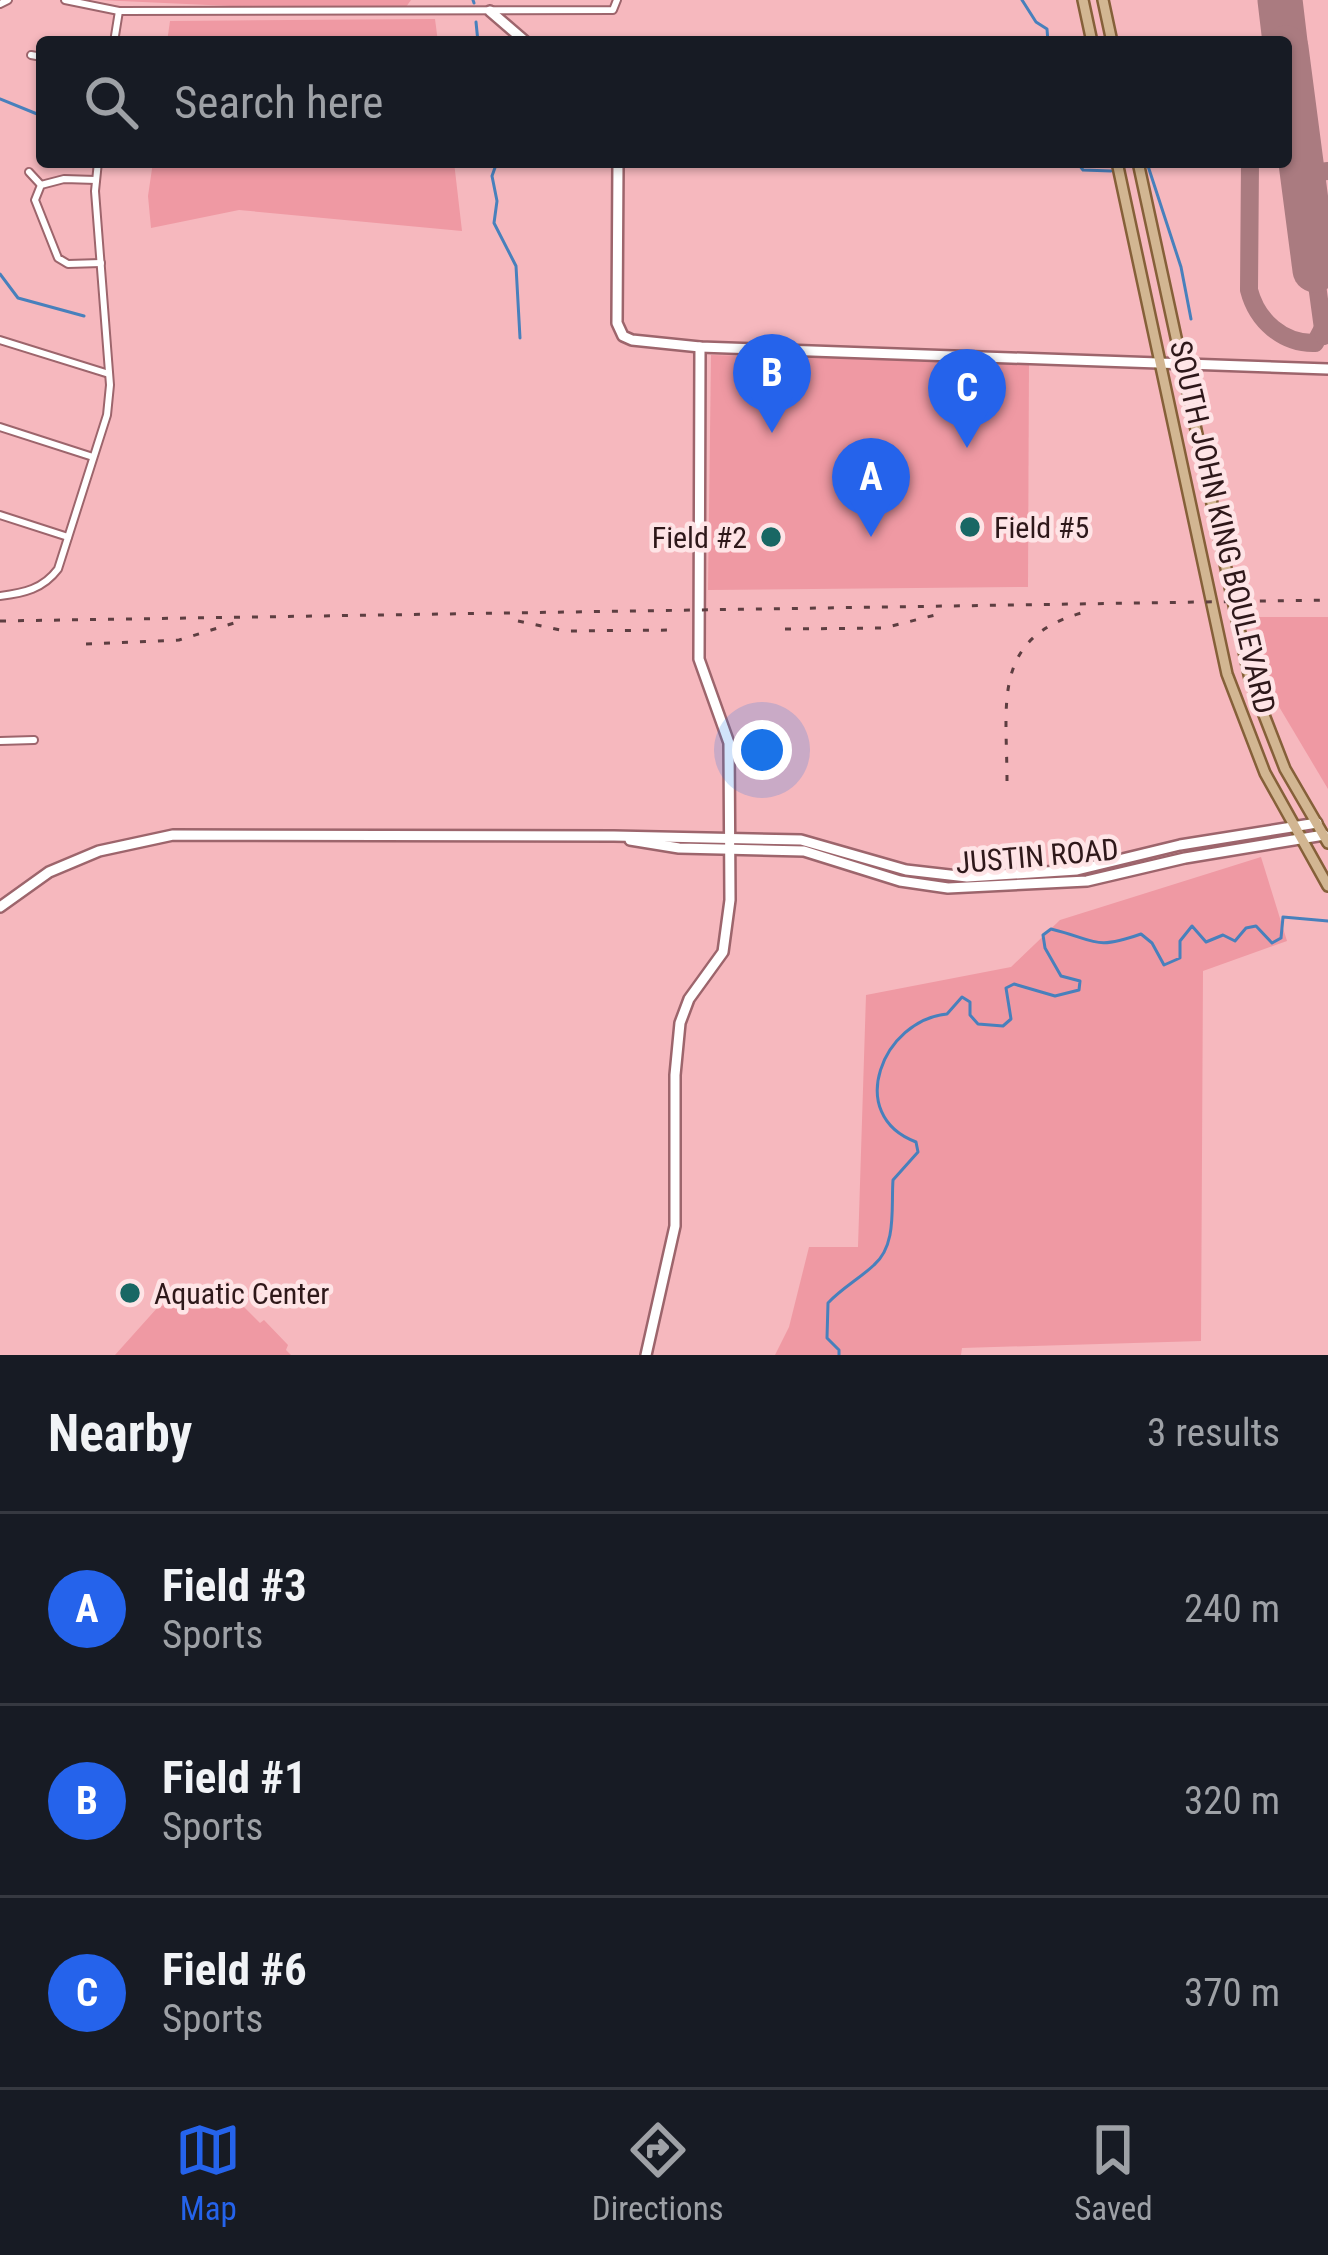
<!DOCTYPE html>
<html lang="en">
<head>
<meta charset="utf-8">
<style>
	:root { --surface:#171b24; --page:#20242c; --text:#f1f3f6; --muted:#9ea1a6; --line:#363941; --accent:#2563eb }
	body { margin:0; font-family:"Roboto Condensed",sans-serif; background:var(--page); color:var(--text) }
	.you { position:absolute; left:762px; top:750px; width:42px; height:42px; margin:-30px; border:9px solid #fff; border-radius:50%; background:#1a73e8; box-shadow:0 0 0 18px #1a73e833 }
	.badge { display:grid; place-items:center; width:78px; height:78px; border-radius:50%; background:var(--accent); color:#fff; font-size:39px; font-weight:700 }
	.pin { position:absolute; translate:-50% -99px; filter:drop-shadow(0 3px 6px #0008) }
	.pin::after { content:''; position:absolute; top:63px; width:42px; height:36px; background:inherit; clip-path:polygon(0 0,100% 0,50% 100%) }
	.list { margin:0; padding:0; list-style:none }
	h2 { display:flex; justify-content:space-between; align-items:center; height:156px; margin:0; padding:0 48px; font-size:51px }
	h2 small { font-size:39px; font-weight:400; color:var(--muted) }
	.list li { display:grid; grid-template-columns:78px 1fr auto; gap:36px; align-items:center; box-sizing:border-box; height:192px; padding:0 48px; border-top:3px solid var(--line) }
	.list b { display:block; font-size:45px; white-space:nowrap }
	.list p { margin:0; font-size:39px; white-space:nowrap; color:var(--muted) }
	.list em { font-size:39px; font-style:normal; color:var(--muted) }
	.icon { flex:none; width:66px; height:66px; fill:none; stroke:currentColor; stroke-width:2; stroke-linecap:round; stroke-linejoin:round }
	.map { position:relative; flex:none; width:1328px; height:1355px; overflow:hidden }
	.search { position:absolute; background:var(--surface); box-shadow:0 3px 9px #0004; left:36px; right:36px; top:36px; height:132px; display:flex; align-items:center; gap:30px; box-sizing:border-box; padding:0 42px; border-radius:12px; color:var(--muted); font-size:45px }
	.sheet { height:732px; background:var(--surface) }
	nav { display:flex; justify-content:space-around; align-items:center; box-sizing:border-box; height:168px; border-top:3px solid var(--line); background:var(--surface); font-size:33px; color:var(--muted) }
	nav a { display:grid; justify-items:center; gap:6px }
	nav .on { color:var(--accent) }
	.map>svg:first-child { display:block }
</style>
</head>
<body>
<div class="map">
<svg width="1328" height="1355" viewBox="0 0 1328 1355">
	<rect width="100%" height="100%" fill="#f6b8be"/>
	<g fill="#ef99a3">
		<path d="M 99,0 L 411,0 L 406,7 L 252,7 Z"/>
		<path d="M 435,19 L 438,42 L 167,42 L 170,21 Z"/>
		<path d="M 153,162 L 454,162 L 462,231 L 239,210 L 151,228 L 148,196 Z"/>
		<path d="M 711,355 L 1029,362 L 1028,587 L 708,590 Z"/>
		<path d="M 1253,617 L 1328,617 L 1328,789 L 1278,705 Z"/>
		<path d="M 1261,857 L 1287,941 L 1203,971 L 1201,1341 L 962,1348 L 961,1355 L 775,1355 L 789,1327 L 809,1247 L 858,1247 L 866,995 L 1011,967 L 1060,920 Z"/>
		<path d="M 192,1296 L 226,1305 L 236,1299 L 260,1323 L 264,1320 L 288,1345 L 286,1350 L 291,1355 L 115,1355 L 158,1307 Z"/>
	</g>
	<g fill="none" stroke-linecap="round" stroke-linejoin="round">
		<g stroke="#4880bc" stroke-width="3">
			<path d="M 473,0 L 474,3"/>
			<path d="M 1022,0 L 1036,22 L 1047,29 L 1048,42"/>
			<path d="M 476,22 L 478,42"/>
			<path d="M 0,99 L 42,116"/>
			<path d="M 497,162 L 492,176 L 497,201 L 494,223 L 516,266 L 520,338"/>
			<path d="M 1077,162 L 1083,170 L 1111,171"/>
			<path d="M 1148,166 L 1181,267 L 1191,319"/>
			<path d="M 0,274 L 18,298 L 84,316"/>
			<path d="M 839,1355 L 839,1350 L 827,1338 L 828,1303 C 842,1288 859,1279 874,1265 C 897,1245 891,1208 893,1180 L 918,1152 L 916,1142 C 844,1115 883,1020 947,1014 L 962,997 L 970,1002 L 970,1015 L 978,1024 L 1003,1026 L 1011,1019 L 1006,988 L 1014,984 L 1055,996 L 1079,990 L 1080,981 L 1061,976 L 1045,948 L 1043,935 L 1051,929 C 1097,940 1092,951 1141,934 L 1152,943 L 1164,965 L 1180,958 L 1180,941 L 1192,926 L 1206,942 L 1223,935 L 1235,941 L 1246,928 L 1256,926 L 1272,943 L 1281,938 L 1283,917 L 1328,921"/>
		</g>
		<g stroke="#aa7b80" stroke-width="18">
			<path d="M 1250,162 L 1249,290 C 1257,321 1283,344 1315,343 L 1323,328"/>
			<path d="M 1303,174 L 1328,171"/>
			<path d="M 1315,270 L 1324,336"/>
		</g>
		<g stroke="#aa7b80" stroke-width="45">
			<path d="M 1280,0 L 1285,42"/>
			<path d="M 1286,48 L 1315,270"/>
		</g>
		<defs>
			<g id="street">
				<path d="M 65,0 L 119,11 L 613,10 L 617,0"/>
				<path d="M 0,4 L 8,0"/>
				<path d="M 114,42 L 119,11"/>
				<path d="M 31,55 L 42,57"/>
				<path d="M 29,172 L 41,185"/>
				<path d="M 96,180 L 64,179 L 41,185 L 35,200 L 58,258 L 68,264 L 101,263"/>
				<path d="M 0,340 L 109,374"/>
				<path d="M 0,427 L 93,457"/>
				<path d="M 0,515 L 68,537"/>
				<path d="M 0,596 C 24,593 43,589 58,569 L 107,415 L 110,385 L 95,191 L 98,162"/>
				<path d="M 0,741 L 34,740"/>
			</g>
			<g id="secondary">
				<path d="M 490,11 L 526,42"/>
				<path d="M 618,162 L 617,323 L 623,336 L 632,340 L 700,347 L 1328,369"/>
				<path d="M 630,840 L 679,848 L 804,851 L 900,881 L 948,888 L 1087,881 L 1185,858 L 1324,835"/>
				<path d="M 0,907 L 49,872 L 99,851 L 173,835 L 614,836 L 801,840 L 906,870 L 967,877 L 1077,870 L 1180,845 L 1317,823"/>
				<path d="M 646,1355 L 675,1226 L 675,1075 L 680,1023 L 689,999 L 723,952 L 730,900 L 729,743 L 699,659 L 700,347"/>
			</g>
			<g id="primary">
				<path d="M 1083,0 L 1092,42"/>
				<path d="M 1103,0 L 1112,42"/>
				<path d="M 1117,162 L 1227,674 L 1265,773 L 1328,886"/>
				<path d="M 1138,162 L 1250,679 L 1285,769 L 1328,843"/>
			</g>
		</defs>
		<use href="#street" stroke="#9d656c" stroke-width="10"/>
		<use href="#secondary" stroke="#9d656c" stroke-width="14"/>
		<use href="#primary" stroke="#856039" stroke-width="14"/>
		<use href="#street" stroke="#fff" stroke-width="6"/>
		<use href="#secondary" stroke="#fff" stroke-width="9"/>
		<use href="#primary" stroke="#d2b692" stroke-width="9"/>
		<g stroke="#5d3e41" stroke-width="3" stroke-dasharray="6 12" stroke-linecap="butt">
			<path d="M 0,621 L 1328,600"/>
			<path d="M 518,621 L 565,631 L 675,630"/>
			<path d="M 785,629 L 884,628 L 943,613"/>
			<path d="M 86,644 L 179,640 L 234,623"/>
			<path d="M 1007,781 C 1007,702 991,637 1085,612"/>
		</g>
	</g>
	<g fill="#196764" stroke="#fee4e6" stroke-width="4.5">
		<circle cx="970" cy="527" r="12"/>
		<circle cx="771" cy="537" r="12"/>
		<circle cx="130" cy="1293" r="12"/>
	</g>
	<g text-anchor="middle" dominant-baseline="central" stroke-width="9" stroke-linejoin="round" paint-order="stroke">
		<g font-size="30" fill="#2e181a" stroke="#fee4e6" text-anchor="start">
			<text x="994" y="527">Field #5</text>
			<text x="747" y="537" text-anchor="end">Field #2</text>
			<text x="154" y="1293">Aquatic Center</text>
		</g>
		<g font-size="30" fill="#2e181a" stroke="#fee4e6">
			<text transform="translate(1223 527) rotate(77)">SOUTH JOHN KING BOULEVARD</text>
			<text transform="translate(1037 856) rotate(-5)">JUSTIN ROAD</text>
		</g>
	</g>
</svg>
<div class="you"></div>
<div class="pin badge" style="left:871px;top:537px">A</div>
<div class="pin badge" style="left:772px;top:433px">B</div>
<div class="pin badge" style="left:967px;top:448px">C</div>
<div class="search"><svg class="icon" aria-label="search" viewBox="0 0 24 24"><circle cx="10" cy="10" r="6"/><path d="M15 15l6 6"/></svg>Search here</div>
</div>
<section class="sheet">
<h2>Nearby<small>3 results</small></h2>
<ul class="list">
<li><span class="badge">A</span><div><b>Field #3</b><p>Sports</p></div><em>240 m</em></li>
<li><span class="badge">B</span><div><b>Field #1</b><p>Sports</p></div><em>320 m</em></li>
<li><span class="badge">C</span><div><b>Field #6</b><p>Sports</p></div><em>370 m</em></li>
</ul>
</section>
<nav>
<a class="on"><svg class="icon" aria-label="map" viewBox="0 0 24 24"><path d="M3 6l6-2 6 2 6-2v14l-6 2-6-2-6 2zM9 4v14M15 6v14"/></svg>Map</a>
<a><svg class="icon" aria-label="directions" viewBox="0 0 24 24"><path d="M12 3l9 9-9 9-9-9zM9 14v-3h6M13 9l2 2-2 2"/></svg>Directions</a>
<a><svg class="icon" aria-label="saved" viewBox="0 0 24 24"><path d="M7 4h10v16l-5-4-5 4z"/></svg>Saved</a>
</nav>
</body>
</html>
